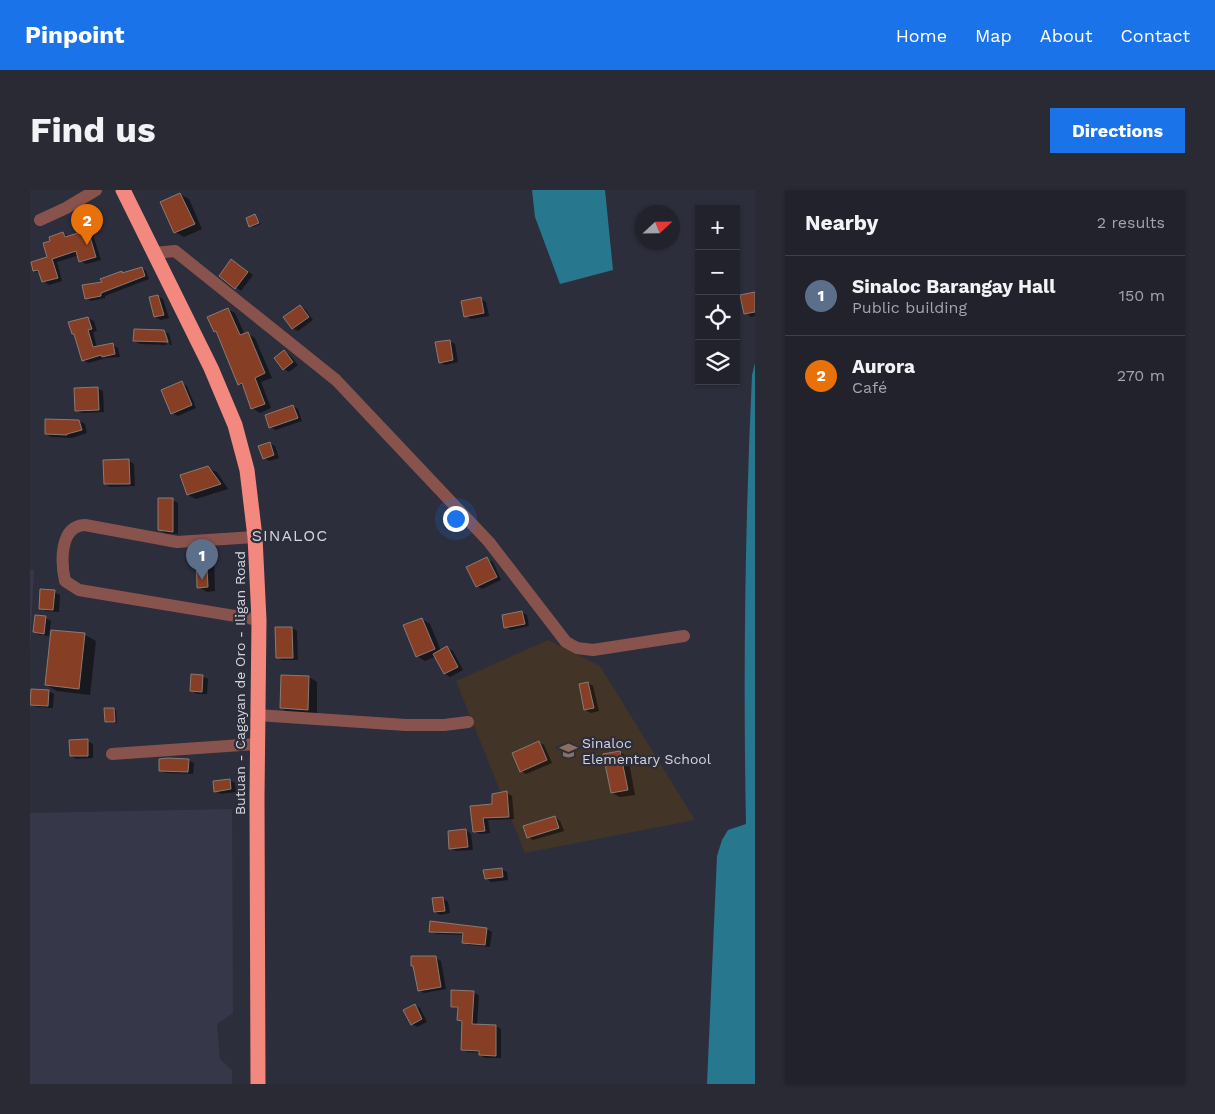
<!DOCTYPE html>
<html lang="en">
<head>
<meta charset="utf-8">
<style>
	:root { --surface:#22222c; --page:#2a2a34; --text:#f1f3f6; --muted:#a2a4a9; --line:#3f3f48; --accent:#1a73e8 }
	body { margin:0; font-family:"Work Sans",sans-serif; background:var(--page); color:var(--text) }
	.controls { position:absolute; right:15px; top:15px; display:grid; overflow:hidden; border-radius:0px; box-shadow:0 1px 4px #0004 }
	.controls button { width:45px; height:45px; display:grid; place-items:center; padding:0; border:0; border-bottom:1px solid var(--line); background:var(--surface); color:var(--text); font:25px sans-serif }
	.compass { position:absolute; left:605px; top:15px; width:45px; height:45px; border-radius:50%; background:var(--surface); box-shadow:0 1px 4px #0004; rotate:68deg }
	.you { position:absolute; left:425px; top:328px; width:18px; height:18px; margin:-12px; border:4px solid #fff; border-radius:50%; background:#1a73e8; box-shadow:0 0 0 8px #1a73e833 }
	.badge { display:grid; place-items:center; width:32px; height:32px; border-radius:50%; background:var(--accent); color:#fff; font-size:16px; font-weight:700 }
	.pin { position:absolute; translate:-50% -41px; filter:drop-shadow(0 1px 2px #0008) }
	.pin::after { content:''; position:absolute; top:26px; width:18px; height:15px; background:inherit; clip-path:polygon(0 0,100% 0,50% 100%) }
	.list { margin:0; padding:0; list-style:none }
	h2 { display:flex; justify-content:space-between; align-items:center; height:65px; margin:0; padding:0 20px; font-size:21px }
	h2 small { font-size:16px; font-weight:400; color:var(--muted) }
	.list li { display:grid; grid-template-columns:32px 1fr auto; gap:15px; align-items:center; box-sizing:border-box; height:80px; padding:0 20px; border-top:1px solid var(--line) }
	.list b { display:block; font-size:19px; white-space:nowrap }
	.list p { margin:0; font-size:16px; white-space:nowrap; color:var(--muted) }
	.list em { font-size:16px; font-style:normal; color:var(--muted) }
	.icon { flex:none; width:28px; height:28px; fill:none; stroke:currentColor; stroke-width:2; stroke-linecap:round; stroke-linejoin:round }
	.map { position:relative; flex:none; width:725px; height:894px; overflow:hidden; border-radius:0px }
	header { display:flex; align-items:center; gap:30px; box-sizing:border-box; height:70px; padding:0 25px; background:var(--accent); color:#fff }
	header strong { font-size:24px }
	nav { display:flex; gap:28px; margin-inline-start:auto; font-size:18px }
	.intro { display:flex; align-items:center; justify-content:space-between; box-sizing:border-box; height:120px; padding:0 30px }
	h1 { margin:0; font-size:35px }
	.button { padding:12px 22px; border-radius:0px; background:var(--accent); color:#fff; font-size:18px; font-weight:700 }
	main { display:flex; gap:30px; padding:0 30px }
	aside { flex:1; background:var(--surface); border-radius:0px; box-shadow:0 1px 4px #0004 }
	.map>svg:first-child { display:block }
</style>
</head>
<body>
<header>
<strong>Pinpoint</strong>
<nav><a>Home</a><a>Map</a><a>About</a><a>Contact</a></nav>
</header>
<div class="intro"><h1>Find us</h1><a class="button">Directions</a></div>
<main>
<div class="map">
<svg width="725" height="894" viewBox="0 0 725 894">
	<rect width="100%" height="100%" fill="#2d2e3b"/>
	<g fill="#36384a">
		<path d="M 0,380 L 4,380 L 0,460 Z"/>
		<path d="M 202,619 L 203,823 L 187,834 L 190,869 L 202,880 L 202,894 L 0,894 L 0,623 Z"/>
	</g>
	<path fill="#423426" d="M 518,450 L 570,476 L 665,630 L 495,663 L 426,491 Z"/>
	<g fill="#27788f">
		<path d="M 502,0 L 575,0 L 583,80 L 530,94 L 505,27 Z"/>
		<path d="M 725,173 L 725,894 L 677,894 L 687,666 L 692,650 L 698,640 L 716,634 C 713,484 715,335 722,185 Z"/>
	</g>
	<g fill="#0007">
		<path d="M 150,4 L 159,9 L 172,39 L 154,47 L 145,42 L 132,13 Z"/>
		<path d="M 225,25 L 231,34 L 223,37 L 220,36 Z"/>
		<path d="M 58,42 L 63,45 L 71,70 L 56,74 L 50,71 L 49,65 L 27,72 L 32,91 L 19,95 L 13,91 L 10,84 L 4,80 L 19,68 L 22,52 L 33,43 L 39,47 Z"/>
		<path d="M 207,74 L 223,85 L 211,101 L 191,86 Z"/>
		<path d="M 112,78 L 116,81 L 119,89 L 75,106 L 75,108 L 61,111 L 56,108 L 73,93 L 92,83 L 94,84 Z"/>
		<path d="M 725,103 L 725,126 L 721,127 L 716,123 Z"/>
		<path d="M 128,106 L 133,109 L 139,128 L 131,130 L 125,127 Z"/>
		<path d="M 451,109 L 456,112 L 459,126 L 441,129 L 436,126 Z"/>
		<path d="M 271,117 L 276,120 L 283,130 L 268,141 L 262,138 Z"/>
		<path d="M 198,119 L 205,123 L 215,145 L 218,144 L 225,148 L 242,188 L 231,192 L 241,218 L 230,223 L 222,218 L 214,197 L 209,194 L 188,143 L 185,141 Z"/>
		<path d="M 58,128 L 64,131 L 67,141 L 63,142 L 67,158 L 83,155 L 88,158 L 90,167 L 76,168 L 58,173 L 53,170 L 46,145 L 43,143 Z"/>
		<path d="M 134,141 L 135,142 L 133,142 L 137,155 L 110,154 L 105,151 Z"/>
		<path d="M 136,142 L 139,144 L 142,155 L 140,155 Z"/>
		<path d="M 419,151 L 425,154 L 428,172 L 415,175 L 410,172 Z"/>
		<path d="M 254,162 L 260,165 L 268,175 L 259,182 L 254,179 Z"/>
		<path d="M 151,193 L 157,196 L 166,218 L 148,226 L 142,223 Z"/>
		<path d="M 67,198 L 73,201 L 74,222 L 52,223 L 46,220 Z"/>
		<path d="M 263,216 L 268,219 L 272,231 L 246,240 L 240,237 Z"/>
		<path d="M 49,231 L 55,234 L 57,243 L 42,248 L 21,247 L 16,244 Z"/>
		<path d="M 239,253 L 245,256 L 249,268 L 239,271 L 234,268 Z"/>
		<path d="M 99,271 L 104,274 L 105,296 L 80,297 L 75,294 Z"/>
		<path d="M 178,278 L 187,282 L 198,299 L 166,309 L 158,305 Z"/>
		<path d="M 142,310 L 148,313 L 148,344 L 135,343 L 130,340 Z"/>
		<path d="M 176,360 L 184,364 L 185,401 L 177,402 L 169,397 Z"/>
		<path d="M 457,369 L 463,372 L 471,390 L 452,399 L 447,396 Z"/>
		<path d="M 24,402 L 30,405 L 29,422 L 16,421 L 10,418 Z"/>
		<path d="M 492,422 L 497,425 L 499,436 L 481,440 L 475,437 Z"/>
		<path d="M 15,428 L 21,431 L 19,446 L 10,445 L 4,442 Z"/>
		<path d="M 392,429 L 400,434 L 411,461 L 417,458 L 423,461 L 433,480 L 420,487 L 415,484 L 405,467 L 395,471 L 387,466 Z"/>
		<path d="M 262,438 L 267,441 L 268,470 L 252,470 L 247,467 Z"/>
		<path d="M 55,445 L 66,451 L 60,505 L 27,501 L 16,495 Z"/>
		<path d="M 172,486 L 178,489 L 177,504 L 167,504 L 162,501 Z"/>
		<path d="M 252,486 L 279,487 L 287,492 L 287,524 L 259,523 L 251,518 Z"/>
		<path d="M 558,493 L 563,496 L 569,521 L 561,523 L 555,520 Z"/>
		<path d="M 18,501 L 24,504 L 23,518 L 7,517 L 2,514 Z"/>
		<path d="M 84,519 L 86,520 L 87,533 L 78,533 L 76,532 Z"/>
		<path d="M 57,551 L 63,554 L 63,568 L 46,569 L 41,566 Z"/>
		<path d="M 509,552 L 514,555 L 522,573 L 496,584 L 491,581 Z"/>
		<path d="M 590,562 L 598,567 L 605,605 L 590,607 L 582,603 Z"/>
		<path d="M 158,570 L 164,573 L 163,584 L 135,583 L 130,580 Z"/>
		<path d="M 199,590 L 205,593 L 206,602 L 191,604 L 185,601 Z"/>
		<path d="M 477,603 L 482,606 L 484,629 L 458,630 L 460,643 L 450,644 L 444,641 L 441,617 L 463,615 Z"/>
		<path d="M 525,627 L 530,631 L 534,641 L 503,650 L 498,647 Z"/>
		<path d="M 436,640 L 441,644 L 443,660 L 426,661 L 420,658 Z"/>
		<path d="M 471,679 L 477,682 L 478,690 L 461,692 L 456,688 Z"/>
		<path d="M 413,708 L 418,712 L 420,723 L 410,725 L 405,722 Z"/>
		<path d="M 457,739 L 462,742 L 460,757 L 439,755 L 434,752 L 434,745 L 406,744 L 401,741 Z"/>
		<path d="M 406,768 L 411,771 L 416,799 L 394,803 L 389,800 L 384,776 Z"/>
		<path d="M 443,802 L 449,805 L 447,835 L 466,836 L 471,839 L 471,868 L 455,868 L 450,865 L 450,863 L 437,862 L 432,859 L 433,832 L 428,830 L 429,819 L 422,816 Z"/>
		<path d="M 385,815 L 390,818 L 397,832 L 387,837 L 382,834 Z"/>
	</g>
	<g fill="#863f25" stroke="#8a7a74">
		<path d="M 150,3 L 165,34 L 144,43 L 130,12 Z"/>
		<path d="M 225,24 L 229,33 L 219,37 L 216,28 Z"/>
		<path d="M 58,40 L 66,67 L 49,72 L 46,61 L 22,69 L 28,88 L 12,92 L 8,80 L 3,81 L 1,72 L 17,67 L 13,53 L 20,51 L 19,47 L 33,42 L 35,47 Z"/>
		<path d="M 201,69 L 218,82 L 205,99 L 189,86 Z"/>
		<path d="M 112,77 L 115,86 L 71,103 L 71,106 L 55,109 L 52,95 L 72,92 L 70,89 L 92,81 L 92,83 Z"/>
		<path d="M 725,102 L 725,122 L 714,124 L 710,105 Z"/>
		<path d="M 128,105 L 134,125 L 124,127 L 119,107 Z"/>
		<path d="M 451,107 L 454,123 L 434,127 L 431,111 Z"/>
		<path d="M 270,115 L 279,127 L 262,139 L 253,127 Z"/>
		<path d="M 198,118 L 210,145 L 218,142 L 235,183 L 225,188 L 235,214 L 221,219 L 212,193 L 208,195 L 186,141 L 184,142 L 177,127 Z"/>
		<path d="M 58,127 L 62,139 L 58,140 L 63,157 L 83,153 L 85,164 L 72,167 L 71,165 L 52,171 L 44,144 L 42,144 L 38,132 Z"/>
		<path d="M 104,139 L 134,140 L 138,152 L 103,151 Z"/>
		<path d="M 420,150 L 423,170 L 409,173 L 405,152 Z"/>
		<path d="M 254,160 L 263,172 L 253,180 L 244,168 Z"/>
		<path d="M 152,191 L 162,215 L 141,224 L 131,200 Z"/>
		<path d="M 68,197 L 69,220 L 45,221 L 44,198 Z"/>
		<path d="M 263,215 L 268,228 L 239,238 L 235,225 Z"/>
		<path d="M 15,229 L 49,230 L 52,240 L 37,244 L 37,245 L 15,244 Z"/>
		<path d="M 240,252 L 244,265 L 233,269 L 228,256 Z"/>
		<path d="M 99,269 L 100,294 L 74,294 L 73,270 Z"/>
		<path d="M 178,276 L 191,294 L 157,305 L 150,285 Z"/>
		<path d="M 128,308 L 143,308 L 143,342 L 128,340 Z"/>
		<path d="M 176,358 L 178,397 L 167,398 L 166,359 Z"/>
		<path d="M 457,367 L 467,387 L 446,397 L 436,377 Z"/>
		<path d="M 10,399 L 25,400 L 23,420 L 9,419 Z"/>
		<path d="M 492,421 L 495,434 L 474,438 L 472,425 Z"/>
		<path d="M 5,425 L 16,426 L 14,444 L 3,442 Z"/>
		<path d="M 392,428 L 405,459 L 386,467 L 373,435 Z"/>
		<path d="M 245,437 L 262,437 L 263,468 L 246,468 Z"/>
		<path d="M 21,440 L 55,443 L 49,499 L 15,495 Z"/>
		<path d="M 417,456 L 428,477 L 414,484 L 403,464 Z"/>
		<path d="M 161,484 L 173,485 L 172,502 L 160,501 Z"/>
		<path d="M 251,485 L 279,486 L 278,520 L 250,518 Z"/>
		<path d="M 558,492 L 564,518 L 554,520 L 549,494 Z"/>
		<path d="M 1,499 L 19,500 L 18,516 L 0,515 Z"/>
		<path d="M 74,518 L 84,518 L 85,532 L 75,532 Z"/>
		<path d="M 58,549 L 58,566 L 40,566 L 39,550 Z"/>
		<path d="M 509,551 L 517,570 L 490,582 L 482,563 Z"/>
		<path d="M 590,561 L 598,600 L 581,603 L 573,564 Z"/>
		<path d="M 138,568 L 159,569 L 158,582 L 129,581 L 129,569 Z"/>
		<path d="M 200,589 L 201,599 L 184,602 L 183,591 Z"/>
		<path d="M 477,601 L 479,627 L 453,628 L 455,641 L 443,642 L 440,616 L 462,614 L 462,604 Z"/>
		<path d="M 525,626 L 529,638 L 497,648 L 493,636 Z"/>
		<path d="M 436,639 L 438,657 L 419,659 L 418,641 Z"/>
		<path d="M 472,678 L 473,687 L 455,689 L 453,680 Z"/>
		<path d="M 413,707 L 415,721 L 404,722 L 402,708 Z"/>
		<path d="M 400,731 L 457,738 L 455,755 L 432,753 L 433,743 L 399,742 Z"/>
		<path d="M 381,766 L 406,766 L 411,797 L 388,801 L 383,776 L 381,776 Z"/>
		<path d="M 421,800 L 444,801 L 442,834 L 466,835 L 466,866 L 449,865 L 449,861 L 431,860 L 432,831 L 427,830 L 428,817 L 421,817 Z"/>
		<path d="M 385,814 L 392,829 L 381,835 L 373,820 Z"/>
	</g>
	<g fill="none" stroke-linecap="round" stroke-linejoin="round">
		<g stroke="#89534d" stroke-width="12">
			<path d="M 10,30 L 36,18 L 66,0"/>
			<path d="M 124,63 L 145,61 L 306,190 L 459,352 L 536,452 L 547,458 L 563,460 L 654,446"/>
			<path d="M 225,347 L 147,352 L 55,335 C 29,336 31,373 35,391 L 49,400 L 229,430"/>
			<path d="M 227,525 L 376,535 L 414,535 L 438,532"/>
			<path d="M 82,564 L 227,554"/>
		</g>
		<path stroke="#f3887e" stroke-width="15" d="M 93,0 L 181,178 L 205,235 L 217,280 L 225,347 L 229,430 L 227,607 L 228,894"/>
	</g>
	<defs>
		<symbol id="school-bare" viewBox="-9 -9 18 18"><path d="M0-5L7-2L0 1L-7-2ZM-4 1L0 2.5L4 1V4Q0 6-4 4Z" fill="#8d6e63" stroke="#2d2e3b" stroke-width="2.5" paint-order="stroke"/></symbol>
	</defs>
	<g fill-rule="evenodd">
		<use href="#school-bare" x="526" y="548" width="25" height="25"/>
	</g>
	<g text-anchor="middle" dominant-baseline="central" stroke-width="4.5" stroke-linejoin="round" paint-order="stroke">
		<g font-size="14" fill="#d4d5dd" stroke="#2d2e3b">
			<text transform="translate(210 493) rotate(-90)">Butuan - Cagayan de Oro - Iligan Road</text>
		</g>
		<g font-size="14" fill="#d4d5dd" stroke="#2d2e3b" text-anchor="start">
			<text x="552" y="553">Sinaloc<tspan x="552" dy="16">Elementary School</tspan></text>
		</g>
		<g font-size="16" letter-spacing="1" fill="#d4d5dd" stroke="#2d2e3b">
			<text x="260" y="345">SINALOC</text>
		</g>
	</g>
</svg>
<div class="controls">
<button>+</button>
<button>−</button>
<button><svg class="icon" aria-label="locate" viewBox="0 0 24 24"><circle cx="12" cy="12" r="6"/><path d="M12 2v4M12 18v4M2 12h4M18 12h4"/></svg></button>
<button><svg class="icon" aria-label="layers" viewBox="0 0 24 24"><path d="M12 4l9 5-9 5-9-5zM3 14l9 5 9-5"/></svg></button>
</div>
<svg class="compass" viewBox="-18 -18 36 36"><path d="M0-13l5 13h-10z" fill="#e53935"/><path d="M0 13l5-13h-10z" fill="#a2a4a9"/></svg>
<div class="you"></div>
<div class="pin badge" style="left:172px;top:390px;background:#5c6f8a">1</div>
<div class="pin badge" style="left:57px;top:55px;background:#e8710a">2</div>
</div>
<aside>
<h2>Nearby<small>2 results</small></h2>
<ul class="list">
<li><span class="badge" style="background:#5c6f8a">1</span><div><b>Sinaloc Barangay Hall</b><p>Public building</p></div><em>150 m</em></li>
<li><span class="badge" style="background:#e8710a">2</span><div><b>Aurora</b><p>Café</p></div><em>270 m</em></li>
</ul>
</aside>
</main>
</body>
</html>
